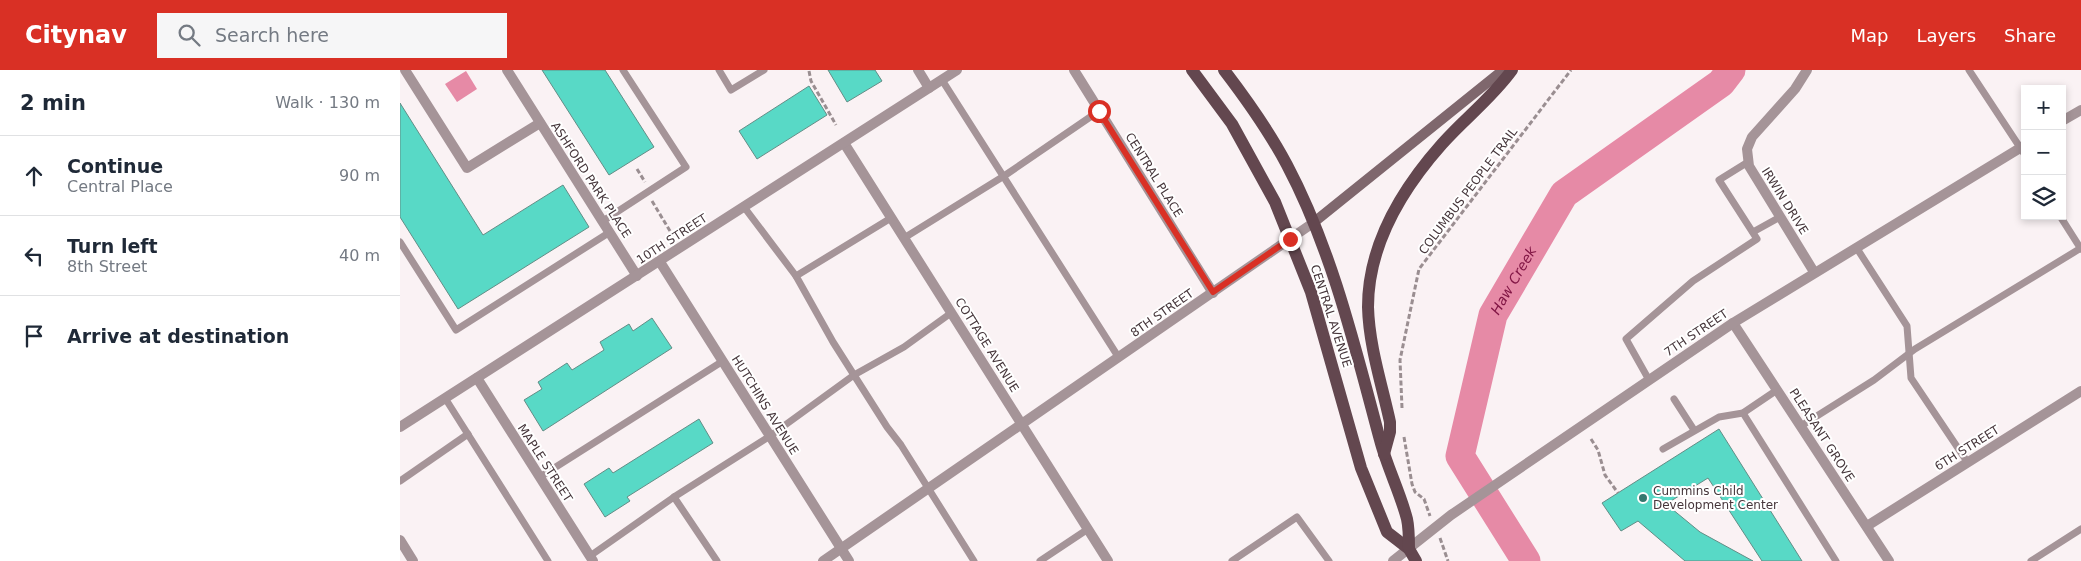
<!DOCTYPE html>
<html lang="en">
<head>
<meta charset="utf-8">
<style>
	:root { --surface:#fff; --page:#f6f6f7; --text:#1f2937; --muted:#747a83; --line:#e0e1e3; --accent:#d93025 }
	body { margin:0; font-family:"DejaVu Sans",sans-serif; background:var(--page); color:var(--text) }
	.controls { position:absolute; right:15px; top:15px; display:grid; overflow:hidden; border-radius:0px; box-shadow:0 2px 8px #0003 }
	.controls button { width:45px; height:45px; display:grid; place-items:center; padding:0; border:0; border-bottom:1px solid var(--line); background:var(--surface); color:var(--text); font:25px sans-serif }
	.stop { position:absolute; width:15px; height:15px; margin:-11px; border:4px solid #d93025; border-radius:50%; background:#fff }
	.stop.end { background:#d93025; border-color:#fff; box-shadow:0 1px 5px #0008 }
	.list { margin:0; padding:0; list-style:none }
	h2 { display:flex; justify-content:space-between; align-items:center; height:65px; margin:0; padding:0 20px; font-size:21px }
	h2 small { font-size:16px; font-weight:400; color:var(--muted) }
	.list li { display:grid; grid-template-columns:32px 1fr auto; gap:15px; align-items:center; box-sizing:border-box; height:80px; padding:0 20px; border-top:1px solid var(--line) }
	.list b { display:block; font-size:19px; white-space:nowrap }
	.list p { margin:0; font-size:16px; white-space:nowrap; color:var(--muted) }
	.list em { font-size:16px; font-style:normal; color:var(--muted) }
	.icon { flex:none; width:28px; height:28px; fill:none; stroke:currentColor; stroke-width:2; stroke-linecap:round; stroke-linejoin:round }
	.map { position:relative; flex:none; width:1681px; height:491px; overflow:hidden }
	header { display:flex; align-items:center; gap:30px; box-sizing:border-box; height:70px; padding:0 25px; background:var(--accent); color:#fff }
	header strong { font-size:24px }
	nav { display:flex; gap:28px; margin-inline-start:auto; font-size:18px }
	.search { width:350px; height:45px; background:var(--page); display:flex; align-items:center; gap:12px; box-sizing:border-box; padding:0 18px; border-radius:0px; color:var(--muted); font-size:19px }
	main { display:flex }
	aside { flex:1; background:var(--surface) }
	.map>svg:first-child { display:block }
</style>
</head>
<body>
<header>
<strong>Citynav</strong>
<div class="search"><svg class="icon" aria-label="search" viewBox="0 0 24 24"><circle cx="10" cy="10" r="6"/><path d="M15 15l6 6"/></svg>Search here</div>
<nav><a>Map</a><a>Layers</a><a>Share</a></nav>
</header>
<main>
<aside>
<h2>2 min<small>Walk · 130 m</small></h2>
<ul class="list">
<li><svg class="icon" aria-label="ahead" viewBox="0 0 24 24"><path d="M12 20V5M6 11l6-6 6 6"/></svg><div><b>Continue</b><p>Central Place</p></div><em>90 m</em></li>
<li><svg class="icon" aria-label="left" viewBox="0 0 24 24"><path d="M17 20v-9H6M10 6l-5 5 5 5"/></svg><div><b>Turn left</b><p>8th Street</p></div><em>40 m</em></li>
<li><svg class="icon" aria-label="arrive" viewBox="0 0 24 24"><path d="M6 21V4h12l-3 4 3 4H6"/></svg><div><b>Arrive at destination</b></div></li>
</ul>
</aside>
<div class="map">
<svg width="1681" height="491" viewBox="0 0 1681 491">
	<rect width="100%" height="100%" fill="#faf2f4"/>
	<path fill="#e68aa6" d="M 66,1 L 77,19 L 57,32 L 45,14 Z"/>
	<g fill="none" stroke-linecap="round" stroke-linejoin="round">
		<path stroke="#e68aa6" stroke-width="29" id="s1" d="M 1126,491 L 1060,386 L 1093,245 L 1164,124 L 1321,13 L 1331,0"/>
	</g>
	<g fill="#58d9c6" stroke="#638d86">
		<path d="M 142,0 L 205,0 L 254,77 L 209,105 Z"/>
		<path d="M 428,0 L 475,0 L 482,11 L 447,32 Z"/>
		<path d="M 409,16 L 427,45 L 357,89 L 339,61 Z"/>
		<path d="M 0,33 L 83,165 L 163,115 L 189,157 L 58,239 L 0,147 Z"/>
		<path d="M 252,248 L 272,278 L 143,361 L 124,330 L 142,319 L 138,312 L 167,293 L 172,300 L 204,280 L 200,272 L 229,254 L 233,261 Z"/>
		<path d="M 299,349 L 313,373 L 227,427 L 230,431 L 205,447 L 184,414 L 209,398 L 213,403 Z"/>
		<path d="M 1319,359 L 1402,491 L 1362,491 L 1308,408 L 1266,434 L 1300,462 L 1353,491 L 1285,491 L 1238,451 L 1221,461 L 1202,433 Z"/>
	</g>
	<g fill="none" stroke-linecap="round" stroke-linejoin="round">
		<g stroke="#9a8e91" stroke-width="3" stroke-dasharray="5 2.5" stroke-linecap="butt">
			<path d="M 409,1 L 411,11 L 436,55"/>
			<path d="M 237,99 L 245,112"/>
			<path d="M 252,131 L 270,161"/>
			<path d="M 1002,338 L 1000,290 L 1019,199 L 1171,0"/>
			<path d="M 1004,367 L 1012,414 L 1015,422 L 1024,429 L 1030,446"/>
			<path d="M 1191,369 L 1198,380 L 1205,405 L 1218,423"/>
			<path d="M 1040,468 L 1048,491"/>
		</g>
		<g stroke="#a59498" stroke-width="7">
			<path d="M 319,0 L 331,20 L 364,0"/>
			<path d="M 1569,0 L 1625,85"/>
			<path d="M 542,10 L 719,288"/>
			<path d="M 344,137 L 396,206 L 433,272 L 487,357 L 501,375 L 574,491"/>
			<path d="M 1660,146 L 1681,179"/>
			<path d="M 203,151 L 286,97 L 223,0"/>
			<path d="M 1353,162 L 1380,147"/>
			<path d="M 504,168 L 604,106 L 699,41"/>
			<path d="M 0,172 L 56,260 L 210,162"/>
			<path d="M 1456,177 L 1507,256 L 1511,308 L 1568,393"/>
			<path d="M 396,206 L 491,148"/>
			<path d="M 1249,310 L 1226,269 L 1293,211 L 1357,169 L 1319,110 L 1348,92"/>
			<path d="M 45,328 L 148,491"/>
			<path d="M 1274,329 L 1294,360"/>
			<path d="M 1343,343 L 1436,491"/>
			<path d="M 1401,356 L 1474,310 L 1515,279 L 1681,178"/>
			<path d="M 1263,379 L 1319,347 L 1343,343 L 1377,320"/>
			<path d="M 140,407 L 323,291"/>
			<path d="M 0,411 L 68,364"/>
			<path d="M 274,427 L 317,491"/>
			<path d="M 190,486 L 274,427 L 370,366 L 454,305 L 504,277 L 551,243"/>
			<path d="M 640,491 L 688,459"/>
			<path d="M 832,491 L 897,447 L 929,491"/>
			<path d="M 1631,491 L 1681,459"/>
		</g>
		<g stroke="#a59498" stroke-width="10">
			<path d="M 5,0 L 67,98 L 140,53"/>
			<path d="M 107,0 L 237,206"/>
			<path d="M 518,0 L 529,18"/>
			<path d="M 674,0 L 813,223"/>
			<path d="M 1407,0 L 1395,19 L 1352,67 L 1347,79 L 1349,96 L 1414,202"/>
			<path d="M 1662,51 L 1681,40"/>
			<path d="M 444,73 L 708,491"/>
			<path d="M 260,192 L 449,491"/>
			<path d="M 1333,253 L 1489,491"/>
			<path d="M 77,308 L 193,491"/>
			<path d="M 1467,456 L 1681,321"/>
			<path d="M 0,470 L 13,491"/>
			<path d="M 993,491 L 1051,445 L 1333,253 L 1625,75"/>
		</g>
		<g stroke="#a59498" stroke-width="10">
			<path d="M 0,357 L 557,0"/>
			<path d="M 423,491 L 913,153"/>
		</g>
		<path stroke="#7f676d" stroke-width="10" d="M 913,153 L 1103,0"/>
		<g stroke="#63474f" stroke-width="12">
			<path d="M 792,0 L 832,54 L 875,132 L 911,222 L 961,398 L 987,462 L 1009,479 L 1016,491"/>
			<path d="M 824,0 C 847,30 869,61 887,95 C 932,180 955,277 980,370 C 987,397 1000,422 1007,449 C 1009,458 1009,469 1009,479"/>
			<path d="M 984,384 L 990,362 L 990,352 C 982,315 969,276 968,237 C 968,174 1002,119 1042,74 C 1065,48 1091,29 1112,0"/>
		</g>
	</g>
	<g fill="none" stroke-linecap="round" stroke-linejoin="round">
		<path stroke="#d93025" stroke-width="6" d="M 699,41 L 813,222 L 890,169"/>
	</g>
	<circle fill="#34796f" stroke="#fff" stroke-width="2" cx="1243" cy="428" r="5"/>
	<g text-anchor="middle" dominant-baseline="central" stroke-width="4" stroke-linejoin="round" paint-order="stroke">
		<g font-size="12" fill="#46363b" stroke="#fff">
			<text transform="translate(754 105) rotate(58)">CENTRAL PLACE</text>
			<text transform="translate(191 110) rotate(57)">ASHFORD PARK PLACE</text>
			<text transform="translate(1068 121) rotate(-53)">COLUMBUS PEOPLE TRAIL</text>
			<text transform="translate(1385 131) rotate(58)">IRWIN DRIVE</text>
			<text transform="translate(272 169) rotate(-33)">10TH STREET</text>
			<text transform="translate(762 243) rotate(-35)">8TH STREET</text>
			<text transform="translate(931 246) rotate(72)">CENTRAL AVENUE</text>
			<text transform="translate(1296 263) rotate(-34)">7TH STREET</text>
			<text transform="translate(587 275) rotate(58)">COTTAGE AVENUE</text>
			<text transform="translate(365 335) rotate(58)">HUTCHINS AVENUE</text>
			<text transform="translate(1422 365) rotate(57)">PLEASANT GROVE</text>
			<text transform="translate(1567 378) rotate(-32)">6TH STREET</text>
			<text transform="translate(145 393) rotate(57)">MAPLE STREET</text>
		</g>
		<g font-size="12" fill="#46363b" stroke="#fff" text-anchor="start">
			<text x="1253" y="421">Cummins Child<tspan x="1253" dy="14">Development Center</tspan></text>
		</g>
		<g font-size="14" font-style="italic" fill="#821645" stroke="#fff">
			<text stroke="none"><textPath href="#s1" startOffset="309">Haw Creek</textPath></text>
		</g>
	</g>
</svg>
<div class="controls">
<button>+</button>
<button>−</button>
<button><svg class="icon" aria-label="layers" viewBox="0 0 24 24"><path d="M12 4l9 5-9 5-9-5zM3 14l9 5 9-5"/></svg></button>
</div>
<div class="stop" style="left:699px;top:41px"></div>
<div class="stop end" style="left:890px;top:169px"></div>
</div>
</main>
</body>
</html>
